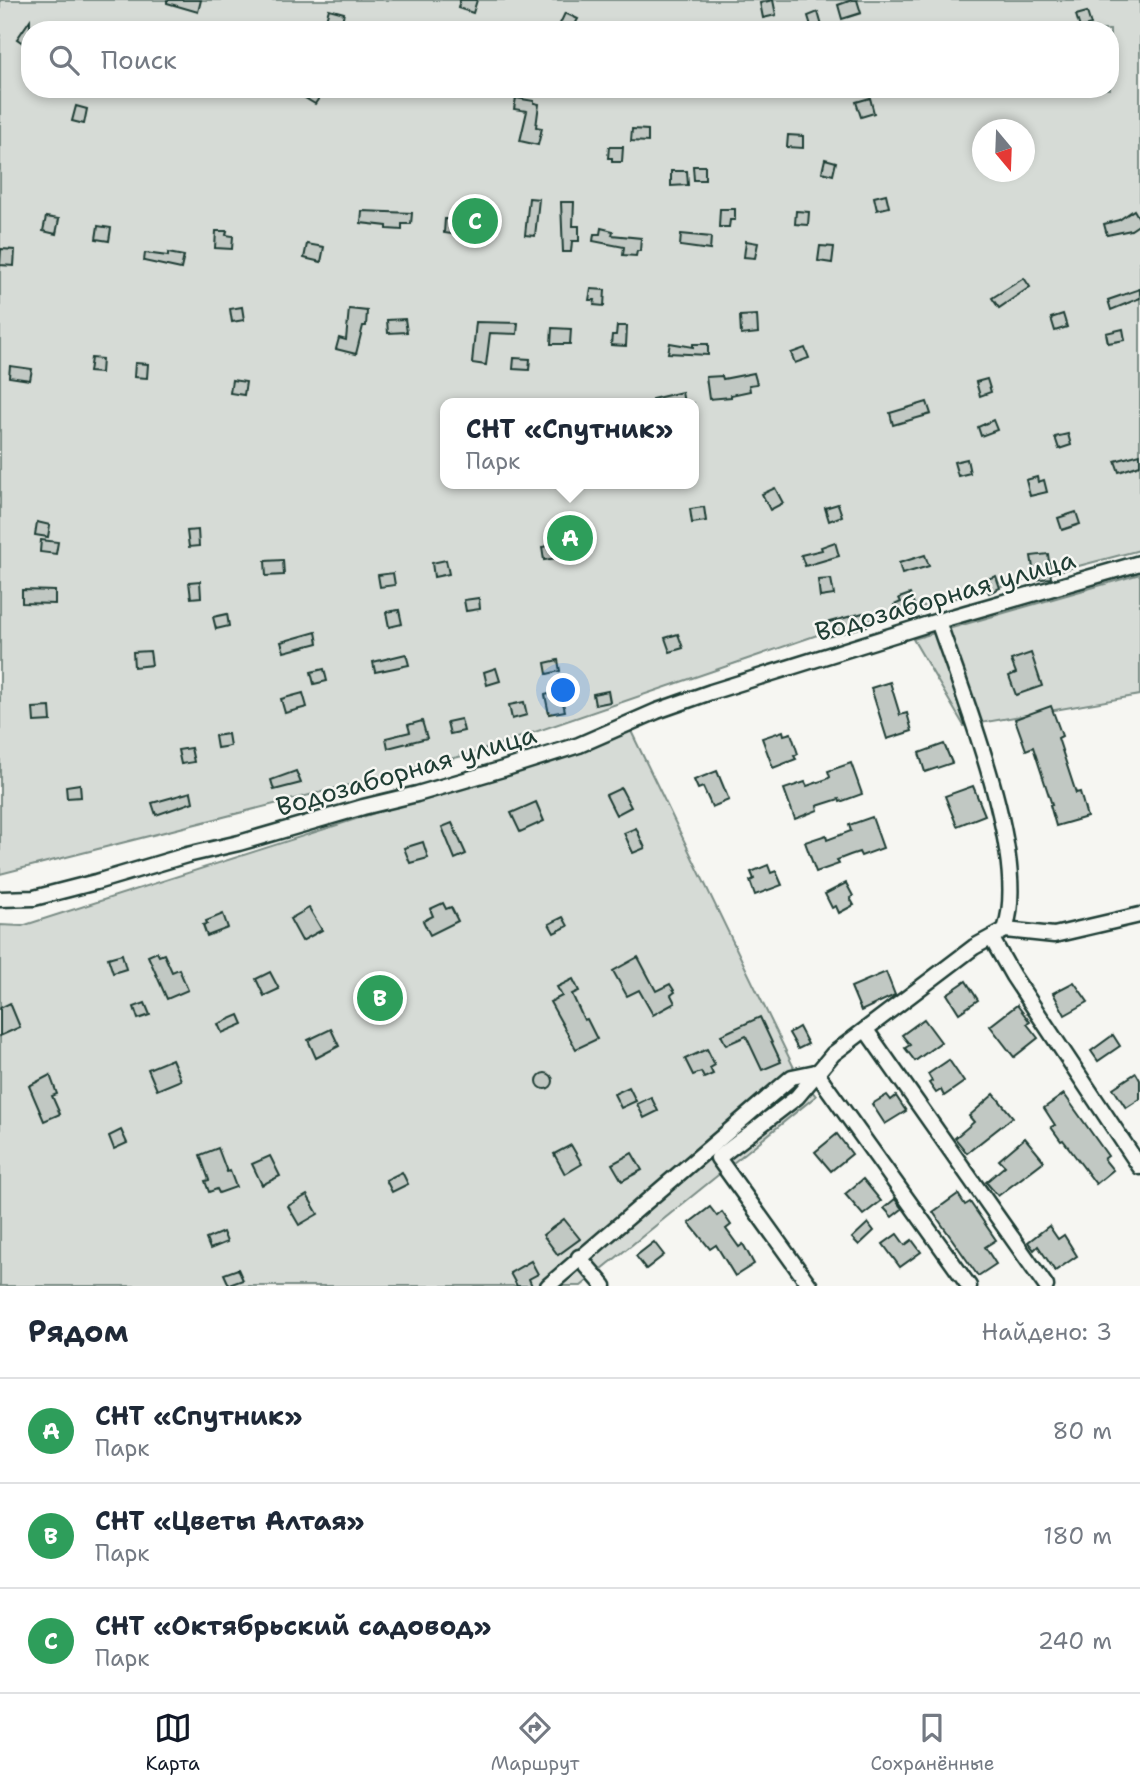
<!DOCTYPE html>
<html lang="ru">
<head>
<meta charset="utf-8">
<style>
	:root { --surface:#fff; --page:#f6f6f7; --text:#1f2937; --muted:#747a83; --line:#e0e1e3; --accent:#111827 }
	body { margin:0; font-family:"Shantell Sans",sans-serif; background:var(--page); color:var(--text) }
	.compass { position:absolute; left:972px; top:119px; width:63px; height:63px; border-radius:50%; background:var(--surface); box-shadow:0 4px 10px #0003; rotate:161deg }
	.you { position:absolute; left:564px; top:691px; width:24px; height:24px; margin:-18px; border:5px solid #fff; border-radius:50%; background:#1a73e8; box-shadow:0 0 0 10px #1a73e833 }
	.badge { display:grid; place-items:center; width:46px; height:46px; border-radius:50%; background:var(--accent); color:#fff; font-size:23px; font-weight:700 }
	.pin { position:absolute; translate:-50% -50%; border:4px solid #fff; box-shadow:0 2px 7px #0006 }
	.popup { position:absolute; left:440px; top:398px; width:259px; height:91px; box-sizing:border-box; display:grid; place-content:center; border-radius:14px; background:var(--surface); filter:drop-shadow(0 2px 5px #0005); font-size:23px; white-space:nowrap; color:var(--muted) }
	.popup b { font-size:26px; color:var(--text) }
	.popup::after { content:''; position:absolute; left:50%; top:100%; margin-left:-14px; border:14px solid transparent; border-top-color:var(--surface) }
	.list { margin:0; padding:0; list-style:none }
	h2 { display:flex; justify-content:space-between; align-items:center; height:91px; margin:0; padding:0 28px; font-size:30px }
	h2 small { font-size:23px; font-weight:400; color:var(--muted) }
	.list li { display:grid; grid-template-columns:46px 1fr auto; gap:21px; align-items:center; box-sizing:border-box; height:105px; padding:0 28px; border-top:2px solid var(--line) }
	.list b { display:block; font-size:26px; white-space:nowrap }
	.list p { margin:0; font-size:23px; white-space:nowrap; color:var(--muted) }
	.list em { font-size:23px; font-style:normal; color:var(--muted) }
	.icon { flex:none; width:38px; height:38px; fill:none; stroke:currentColor; stroke-width:2; stroke-linecap:round; stroke-linejoin:round }
	.map { position:relative; flex:none; width:1140px; height:1286px; overflow:hidden }
	.search { position:absolute; background:var(--surface); box-shadow:0 4px 10px #0003; left:21px; right:21px; top:21px; height:77px; display:flex; align-items:center; gap:18px; box-sizing:border-box; padding:0 24px; border-radius:28px; color:var(--muted); font-size:26px }
	.sheet { height:406px; background:var(--surface) }
	nav { display:flex; justify-content:space-around; align-items:center; box-sizing:border-box; height:98px; border-top:2px solid var(--line); background:var(--surface); font-size:19px; color:var(--muted) }
	nav a { display:grid; justify-items:center; gap:4px }
	nav .on { color:var(--accent) }
	.map>svg:first-child { display:block }
</style>
</head>
<body>
<div class="map">
<svg width="1140" height="1286" viewBox="0 0 1140 1286">
	<rect width="100%" height="100%" fill="#f6f6f2"/>
	<filter id="ink" filterUnits="userSpaceOnUse"><feTurbulence type="fractalNoise" baseFrequency=".0143" numOctaves="2"/><feDisplacementMap in="SourceGraphic" scale="14" xChannelSelector="R" yChannelSelector="G"/><feConvolveMatrix kernelMatrix="1 2 1 2 8 2 1 2 1" color-interpolation-filters="sRGB"/></filter>
	<g filter="url(#ink)">
		<g fill="#d6dbd6" stroke="#7a8c85" stroke-width="2" fill-rule="evenodd">
			<path d="M 0,0 L 1140,0 L 1140,550 L 829,631 L 474,753 L 0,874 ZM 30,30 L 1110,30 L 1110,89 L 30,89 ZM 982,130 L 1024,130 L 1024,172 L 982,172 ZM 446,403 L 694,403 L 694,484 L 446,484 Z"/>
			<path d="M 1140,574 L 1140,695 L 964,726 L 913,639 Z"/>
			<path d="M 631,731 L 795,1070 L 816,1096 L 581,1286 L 0,1286 L 0,925 L 22,926 Z"/>
		</g>
		<g fill="#c1c8c3" stroke="#1f3d34" stroke-width="2">
			<path d="M 167,0 L 201,0 L 198,12 L 167,3 Z"/>
			<path d="M 460,0 L 477,0 L 473,13 L 458,8 Z"/>
			<path d="M 773,0 L 776,15 L 763,18 L 760,3 Z"/>
			<path d="M 852,0 L 857,0 L 861,13 L 842,19 L 838,5 Z"/>
			<path d="M 329,9 L 344,13 L 340,28 L 336,26 L 335,29 L 324,26 Z"/>
			<path d="M 818,12 L 822,26 L 812,29 L 808,16 Z"/>
			<path d="M 1087,12 L 1091,25 L 1080,28 L 1076,15 Z"/>
			<path d="M 565,13 L 578,19 L 572,30 L 557,30 Z"/>
			<path d="M 30,20 L 30,48 L 17,39 Z"/>
			<path d="M 311,89 L 325,89 L 315,104 L 305,98 Z"/>
			<path d="M 516,98 L 534,101 L 534,103 L 539,104 L 536,127 L 542,128 L 538,145 L 520,141 L 527,111 L 514,109 Z"/>
			<path d="M 870,98 L 874,113 L 861,117 L 856,102 Z"/>
			<path d="M 76,106 L 87,109 L 84,124 L 72,121 Z"/>
			<path d="M 632,129 L 648,130 L 648,142 L 631,141 Z"/>
			<path d="M 788,135 L 803,136 L 803,148 L 787,147 Z"/>
			<path d="M 609,147 L 623,147 L 622,162 L 612,162 L 612,158 L 608,158 Z"/>
			<path d="M 825,159 L 836,162 L 833,175 L 822,172 Z"/>
			<path d="M 693,166 L 705,166 L 705,180 L 694,180 Z"/>
			<path d="M 671,171 L 687,171 L 688,185 L 671,186 Z"/>
			<path d="M 886,194 L 889,207 L 877,210 L 874,197 Z"/>
			<path d="M 529,198 L 539,199 L 535,236 L 525,235 Z"/>
			<path d="M 561,202 L 574,202 L 573,226 L 579,226 L 579,241 L 572,241 L 571,252 L 563,252 Z"/>
			<path d="M 720,209 L 735,209 L 735,220 L 730,220 L 729,227 L 719,227 Z"/>
			<path d="M 1134,210 L 1140,220 L 1140,224 L 1131,230 L 1107,235 L 1104,224 L 1119,220 Z"/>
			<path d="M 362,211 L 412,213 L 411,224 L 402,224 L 402,230 L 387,229 L 387,226 L 361,223 Z"/>
			<path d="M 796,211 L 809,212 L 808,225 L 795,224 Z"/>
			<path d="M 46,217 L 59,219 L 56,234 L 43,231 Z"/>
			<path d="M 445,219 L 483,222 L 482,238 L 444,233 Z"/>
			<path d="M 98,226 L 111,228 L 109,241 L 96,239 Z"/>
			<path d="M 601,228 L 613,231 L 612,235 L 641,238 L 640,251 L 637,251 L 636,256 L 623,255 L 624,247 L 593,241 L 594,234 L 600,234 Z"/>
			<path d="M 216,231 L 227,231 L 226,235 L 233,236 L 232,249 L 215,248 Z"/>
			<path d="M 681,234 L 711,237 L 710,250 L 680,246 Z"/>
			<path d="M 746,241 L 758,243 L 755,258 L 744,257 Z"/>
			<path d="M 307,244 L 324,247 L 321,262 L 304,258 Z"/>
			<path d="M 820,246 L 834,247 L 832,263 L 818,261 Z"/>
			<path d="M 1,249 L 15,250 L 14,266 L 0,265 Z"/>
			<path d="M 145,253 L 168,256 L 168,253 L 184,256 L 181,269 L 144,261 Z"/>
			<path d="M 1024,278 L 1030,287 L 999,308 L 992,298 Z"/>
			<path d="M 591,289 L 605,290 L 604,306 L 594,305 L 595,300 L 589,300 Z"/>
			<path d="M 1140,289 L 1140,298 L 1111,310 L 1108,300 Z"/>
			<path d="M 242,307 L 244,320 L 232,322 L 230,309 Z"/>
			<path d="M 349,309 L 367,311 L 366,326 L 363,326 L 356,354 L 336,349 L 339,338 L 346,340 Z"/>
			<path d="M 1063,314 L 1067,327 L 1055,331 L 1051,318 Z"/>
			<path d="M 757,315 L 758,333 L 741,335 L 740,316 Z"/>
			<path d="M 405,319 L 407,332 L 388,333 L 387,320 Z"/>
			<path d="M 476,322 L 518,323 L 517,334 L 490,333 L 486,365 L 472,363 Z"/>
			<path d="M 617,326 L 627,326 L 626,346 L 611,345 L 612,335 L 616,335 Z"/>
			<path d="M 552,328 L 571,329 L 570,344 L 551,344 Z"/>
			<path d="M 1123,329 L 1125,340 L 1108,343 L 1106,333 Z"/>
			<path d="M 670,343 L 693,347 L 693,344 L 708,344 L 708,355 L 668,353 Z"/>
			<path d="M 805,348 L 809,358 L 795,363 L 791,353 Z"/>
			<path d="M 91,358 L 102,359 L 101,373 L 89,372 Z"/>
			<path d="M 514,358 L 530,359 L 529,370 L 513,369 Z"/>
			<path d="M 135,363 L 148,364 L 147,378 L 134,377 Z"/>
			<path d="M 10,366 L 32,369 L 30,380 L 9,377 Z"/>
			<path d="M 754,373 L 757,384 L 749,385 L 750,391 L 731,395 L 731,397 L 709,399 L 706,377 L 722,376 L 723,379 Z"/>
			<path d="M 987,379 L 991,392 L 980,396 L 976,382 Z"/>
			<path d="M 232,380 L 246,382 L 244,395 L 230,393 Z"/>
			<path d="M 682,392 L 684,403 L 652,403 L 652,399 Z"/>
			<path d="M 927,402 L 931,414 L 893,425 L 890,413 Z"/>
			<path d="M 993,420 L 997,430 L 981,436 L 978,427 Z"/>
			<path d="M 1068,434 L 1071,445 L 1059,449 L 1055,437 Z"/>
			<path d="M 1140,454 L 1140,465 L 1119,472 L 1115,461 Z"/>
			<path d="M 967,459 L 970,473 L 958,476 L 954,462 Z"/>
			<path d="M 1037,477 L 1038,482 L 1044,480 L 1047,492 L 1030,496 L 1026,480 Z"/>
			<path d="M 775,488 L 783,503 L 770,510 L 762,494 Z"/>
			<path d="M 838,504 L 842,516 L 829,521 L 825,508 Z"/>
			<path d="M 704,507 L 706,521 L 692,523 L 690,509 Z"/>
			<path d="M 1076,512 L 1080,524 L 1062,530 L 1058,518 Z"/>
			<path d="M 37,522 L 50,525 L 48,537 L 35,535 Z"/>
			<path d="M 198,530 L 199,546 L 189,547 L 187,531 Z"/>
			<path d="M 41,540 L 58,542 L 56,554 L 40,552 Z"/>
			<path d="M 835,542 L 839,556 L 805,566 L 801,555 L 822,550 L 821,547 Z"/>
			<path d="M 555,545 L 557,558 L 544,560 L 542,547 Z"/>
			<path d="M 1048,554 L 1051,578 L 1035,580 L 1031,556 Z"/>
			<path d="M 925,555 L 929,566 L 902,574 L 899,563 Z"/>
			<path d="M 283,560 L 284,575 L 266,576 L 265,561 Z"/>
			<path d="M 446,560 L 449,574 L 434,577 L 432,563 Z"/>
			<path d="M 393,573 L 395,585 L 380,587 L 378,575 Z"/>
			<path d="M 996,576 L 1000,588 L 989,593 L 984,580 Z"/>
			<path d="M 831,579 L 834,595 L 820,597 L 818,580 Z"/>
			<path d="M 200,581 L 201,597 L 191,598 L 189,582 Z"/>
			<path d="M 22,590 L 55,591 L 55,604 L 22,603 Z"/>
			<path d="M 910,594 L 917,612 L 898,619 L 894,605 L 901,602 L 899,598 Z"/>
			<path d="M 479,598 L 480,609 L 466,611 L 464,600 Z"/>
			<path d="M 399,610 L 402,624 L 389,627 L 386,612 Z"/>
			<path d="M 863,613 L 867,626 L 826,637 L 822,624 Z"/>
			<path d="M 227,614 L 229,626 L 216,629 L 213,617 Z"/>
			<path d="M 316,632 L 318,643 L 284,652 L 281,642 Z"/>
			<path d="M 678,634 L 683,648 L 670,652 L 665,638 Z"/>
			<path d="M 150,651 L 152,665 L 134,667 L 133,652 Z"/>
			<path d="M 1031,653 L 1042,686 L 1016,695 L 1009,676 L 1016,673 L 1011,660 Z"/>
			<path d="M 406,654 L 409,665 L 375,672 L 373,662 Z"/>
			<path d="M 558,660 L 560,671 L 547,674 L 545,663 Z"/>
			<path d="M 496,668 L 500,681 L 487,685 L 484,672 Z"/>
			<path d="M 324,669 L 327,681 L 314,684 L 311,672 Z"/>
			<path d="M 890,682 L 900,715 L 907,713 L 912,731 L 887,739 L 871,688 Z"/>
			<path d="M 560,691 L 565,711 L 549,714 L 545,695 Z"/>
			<path d="M 608,691 L 610,702 L 595,705 L 593,694 Z"/>
			<path d="M 303,693 L 307,707 L 285,713 L 281,699 Z"/>
			<path d="M 524,702 L 527,715 L 512,719 L 509,705 Z"/>
			<path d="M 1051,706 L 1062,736 L 1058,738 L 1076,793 L 1080,792 L 1087,817 L 1056,826 L 1050,805 L 1052,805 L 1033,747 L 1026,750 L 1015,719 Z"/>
			<path d="M 50,707 L 51,721 L 34,722 L 33,708 Z"/>
			<path d="M 461,719 L 464,731 L 450,734 L 447,722 Z"/>
			<path d="M 422,721 L 427,738 L 388,748 L 386,738 L 410,732 L 408,725 Z"/>
			<path d="M 783,731 L 784,735 L 791,733 L 798,754 L 794,756 L 796,759 L 773,768 L 762,738 Z"/>
			<path d="M 228,734 L 230,746 L 217,748 L 215,736 Z"/>
			<path d="M 944,744 L 952,763 L 925,772 L 919,753 Z"/>
			<path d="M 191,748 L 194,762 L 181,764 L 178,750 Z"/>
			<path d="M 851,763 L 862,794 L 840,802 L 839,799 L 817,806 L 818,810 L 795,819 L 784,789 L 805,782 L 807,786 L 827,779 L 830,777 L 828,771 Z"/>
			<path d="M 296,771 L 301,783 L 274,790 L 271,780 Z"/>
			<path d="M 717,771 L 729,800 L 712,807 L 703,787 L 698,789 L 694,780 Z"/>
			<path d="M 80,784 L 81,797 L 67,798 L 66,786 Z"/>
			<path d="M 973,786 L 985,815 L 957,826 L 945,796 Z"/>
			<path d="M 621,788 L 631,807 L 616,815 L 606,795 Z"/>
			<path d="M 191,792 L 193,802 L 156,815 L 152,803 Z"/>
			<path d="M 536,802 L 544,821 L 520,832 L 511,813 Z"/>
			<path d="M 872,817 L 883,848 L 861,856 L 859,852 L 850,855 L 837,860 L 839,864 L 816,872 L 805,842 L 826,835 L 827,840 L 851,831 L 849,825 Z"/>
			<path d="M 452,823 L 466,854 L 455,859 L 442,827 Z"/>
			<path d="M 636,828 L 645,848 L 633,853 L 624,833 Z"/>
			<path d="M 423,842 L 428,858 L 410,863 L 404,848 Z"/>
			<path d="M 768,865 L 771,873 L 776,871 L 782,885 L 755,895 L 750,881 L 754,879 L 751,872 Z"/>
			<path d="M 846,883 L 853,896 L 850,898 L 854,905 L 839,913 L 836,906 L 832,908 L 825,894 Z"/>
			<path d="M 443,903 L 446,909 L 451,907 L 458,921 L 430,935 L 423,921 L 433,916 L 430,909 Z"/>
			<path d="M 309,908 L 322,930 L 302,941 L 290,919 Z"/>
			<path d="M 223,914 L 228,928 L 207,936 L 203,925 L 207,924 L 206,921 Z"/>
			<path d="M 563,917 L 568,926 L 554,933 L 549,924 Z"/>
			<path d="M 157,952 L 159,956 L 164,954 L 172,972 L 179,969 L 188,990 L 167,999 L 148,956 Z"/>
			<path d="M 122,954 L 126,969 L 113,973 L 108,958 Z"/>
			<path d="M 638,957 L 656,991 L 670,984 L 675,992 L 671,995 L 675,1003 L 653,1015 L 639,990 L 627,996 L 613,971 Z"/>
			<path d="M 270,972 L 279,989 L 264,996 L 256,979 Z"/>
			<path d="M 886,972 L 895,995 L 861,1011 L 851,987 Z"/>
			<path d="M 573,979 L 579,991 L 572,994 L 584,1020 L 587,1019 L 597,1039 L 576,1049 L 550,1002 L 562,996 L 557,987 Z"/>
			<path d="M 966,981 L 978,1000 L 959,1013 L 947,994 Z"/>
			<path d="M 1074,982 L 1088,1002 L 1065,1015 L 1053,993 Z"/>
			<path d="M 10,1003 L 20,1027 L 0,1036 L 0,1008 Z"/>
			<path d="M 145,1003 L 150,1015 L 138,1019 L 134,1007 Z"/>
			<path d="M 1017,1005 L 1030,1022 L 1027,1024 L 1038,1038 L 1014,1057 L 990,1026 Z"/>
			<path d="M 239,1015 L 243,1024 L 222,1033 L 218,1024 Z"/>
			<path d="M 760,1017 L 781,1062 L 762,1070 L 746,1036 L 726,1045 L 721,1035 Z"/>
			<path d="M 924,1019 L 941,1042 L 915,1061 L 905,1048 L 910,1045 L 902,1035 Z"/>
			<path d="M 799,1027 L 808,1044 L 798,1049 L 789,1033 Z"/>
			<path d="M 331,1029 L 339,1046 L 316,1058 L 308,1040 Z"/>
			<path d="M 1113,1035 L 1120,1046 L 1098,1061 L 1091,1051 Z"/>
			<path d="M 707,1049 L 715,1065 L 710,1068 L 713,1074 L 704,1078 L 701,1072 L 693,1075 L 685,1059 Z"/>
			<path d="M 172,1059 L 181,1080 L 157,1090 L 148,1069 Z"/>
			<path d="M 949,1060 L 964,1082 L 944,1096 L 941,1090 L 936,1093 L 929,1083 L 932,1081 L 928,1074 Z"/>
			<path d="M 1136,1073 L 1140,1080 L 1140,1099 L 1126,1108 L 1113,1088 Z"/>
			<circle cx="545" cy="1081" r="8"/>
			<path d="M 50,1075 L 57,1094 L 52,1096 L 60,1114 L 44,1121 L 29,1086 Z"/>
			<path d="M 629,1087 L 636,1101 L 621,1108 L 614,1094 Z"/>
			<path d="M 994,1094 L 1013,1117 L 967,1153 L 955,1138 L 974,1122 L 969,1116 Z"/>
			<path d="M 1064,1094 L 1108,1156 L 1104,1159 L 1113,1170 L 1096,1184 L 1063,1140 L 1061,1141 L 1051,1127 L 1055,1125 L 1044,1108 Z"/>
			<path d="M 887,1095 L 891,1100 L 896,1096 L 906,1111 L 885,1124 L 872,1104 Z"/>
			<path d="M 651,1097 L 658,1111 L 644,1118 L 637,1104 Z"/>
			<path d="M 121,1130 L 127,1143 L 114,1149 L 109,1136 Z"/>
			<path d="M 837,1134 L 852,1154 L 831,1171 L 815,1152 Z"/>
			<path d="M 1025,1138 L 1044,1161 L 998,1196 L 986,1182 L 1005,1166 L 999,1160 Z"/>
			<path d="M 571,1145 L 582,1164 L 565,1174 L 554,1154 Z"/>
			<path d="M 218,1148 L 227,1172 L 230,1171 L 236,1187 L 219,1193 L 217,1189 L 209,1192 L 205,1181 L 209,1180 L 200,1155 Z"/>
			<path d="M 632,1153 L 642,1170 L 622,1181 L 612,1164 Z"/>
			<path d="M 270,1156 L 280,1176 L 262,1185 L 252,1164 Z"/>
			<path d="M 402,1172 L 408,1184 L 392,1192 L 386,1180 Z"/>
			<path d="M 863,1179 L 881,1201 L 863,1215 L 845,1194 Z"/>
			<path d="M 958,1194 L 965,1205 L 970,1202 L 996,1240 L 985,1247 L 996,1264 L 978,1276 L 933,1212 Z"/>
			<path d="M 307,1195 L 318,1214 L 299,1225 L 288,1206 Z"/>
			<path d="M 895,1199 L 902,1209 L 892,1217 L 884,1208 Z"/>
			<path d="M 710,1207 L 717,1216 L 722,1212 L 731,1225 L 726,1229 L 739,1247 L 743,1244 L 754,1264 L 735,1276 L 716,1245 L 710,1249 L 689,1223 Z"/>
			<path d="M 564,1219 L 580,1239 L 558,1255 L 543,1235 Z"/>
			<path d="M 868,1223 L 874,1231 L 859,1245 L 852,1238 Z"/>
			<path d="M 1049,1226 L 1058,1239 L 1064,1235 L 1077,1256 L 1055,1271 L 1038,1246 L 1034,1250 L 1028,1242 Z"/>
			<path d="M 223,1232 L 227,1242 L 210,1249 L 206,1239 Z"/>
			<path d="M 897,1234 L 905,1245 L 912,1240 L 921,1252 L 900,1267 L 883,1244 Z"/>
			<path d="M 654,1242 L 664,1255 L 646,1269 L 636,1256 Z"/>
			<path d="M 531,1261 L 538,1274 L 529,1279 L 532,1286 L 517,1286 L 510,1273 Z"/>
			<path d="M 238,1269 L 243,1280 L 229,1285 L 224,1274 Z"/>
		</g>
		<g fill="none" stroke-linecap="round" stroke-linejoin="round">
			<defs>
				<g id="street">
					<path d="M 938,621 C 963,696 1030,857 1005,930"/>
					<path d="M 0,899 L 34,898 L 96,882 L 187,855 L 239,843 L 363,807 L 417,794 L 503,769 L 579,745 L 657,711 L 711,692 L 938,621 L 1140,563"/>
					<path d="M 992,939 L 1013,976 L 1140,1167"/>
					<path d="M 866,1030 L 1046,1286"/>
					<path d="M 816,1072 L 969,1286"/>
					<path d="M 579,1257 L 604,1286"/>
					<path d="M 548,1286 L 792,1077 L 816,1072"/>
					<path d="M 810,1286 L 718,1158 L 797,1097 L 833,1054 L 974,947 L 1005,930 L 1054,935 L 1140,915"/>
				</g>
			</defs>
			<use href="#street" stroke="#1f3d34" stroke-width="19"/>
			<use href="#street" stroke="#f6f6f2" stroke-width="14"/>
		</g>
	</g>
	<g text-anchor="middle" dominant-baseline="central" stroke-width="5" stroke-linejoin="round" paint-order="stroke">
		<g font-size="26" fill="#1f3d34" stroke="#f6f6f2">
			<text transform="translate(945 595) rotate(-16)">Водозаборная улица</text>
			<text transform="translate(406 770) rotate(-16)">Водозаборная улица</text>
		</g>
	</g>
</svg>
<svg class="compass" viewBox="-18 -18 36 36"><path d="M0-13l5 13h-10z" fill="#e53935"/><path d="M0 13l5-13h-10z" fill="#747a83"/></svg>
<div class="you"></div>
<div class="pin badge" style="left:570px;top:538px;background:#2e9e5b">A</div>
<div class="popup"><b>СНТ «Спутник»</b>Парк</div>
<div class="pin badge" style="left:380px;top:998px;background:#2e9e5b">B</div>
<div class="pin badge" style="left:475px;top:221px;background:#2e9e5b">C</div>
<div class="search"><svg class="icon" aria-label="search" viewBox="0 0 24 24"><circle cx="10" cy="10" r="6"/><path d="M15 15l6 6"/></svg>Поиск</div>
</div>
<section class="sheet">
<h2>Рядом<small>Найдено: 3</small></h2>
<ul class="list">
<li><span class="badge" style="background:#2e9e5b">A</span><div><b>СНТ «Спутник»</b><p>Парк</p></div><em>80 m</em></li>
<li><span class="badge" style="background:#2e9e5b">B</span><div><b>СНТ «Цветы Алтая»</b><p>Парк</p></div><em>180 m</em></li>
<li><span class="badge" style="background:#2e9e5b">C</span><div><b>СНТ «Октябрьский садовод»</b><p>Парк</p></div><em>240 m</em></li>
</ul>
</section>
<nav>
<a class="on"><svg class="icon" aria-label="map" viewBox="0 0 24 24"><path d="M3 6l6-2 6 2 6-2v14l-6 2-6-2-6 2zM9 4v14M15 6v14"/></svg>Карта</a>
<a><svg class="icon" aria-label="directions" viewBox="0 0 24 24"><path d="M12 3l9 9-9 9-9-9zM9 14v-3h6M13 9l2 2-2 2"/></svg>Маршрут</a>
<a><svg class="icon" aria-label="saved" viewBox="0 0 24 24"><path d="M7 4h10v16l-5-4-5 4z"/></svg>Сохранённые</a>
</nav>
</body>
</html>
